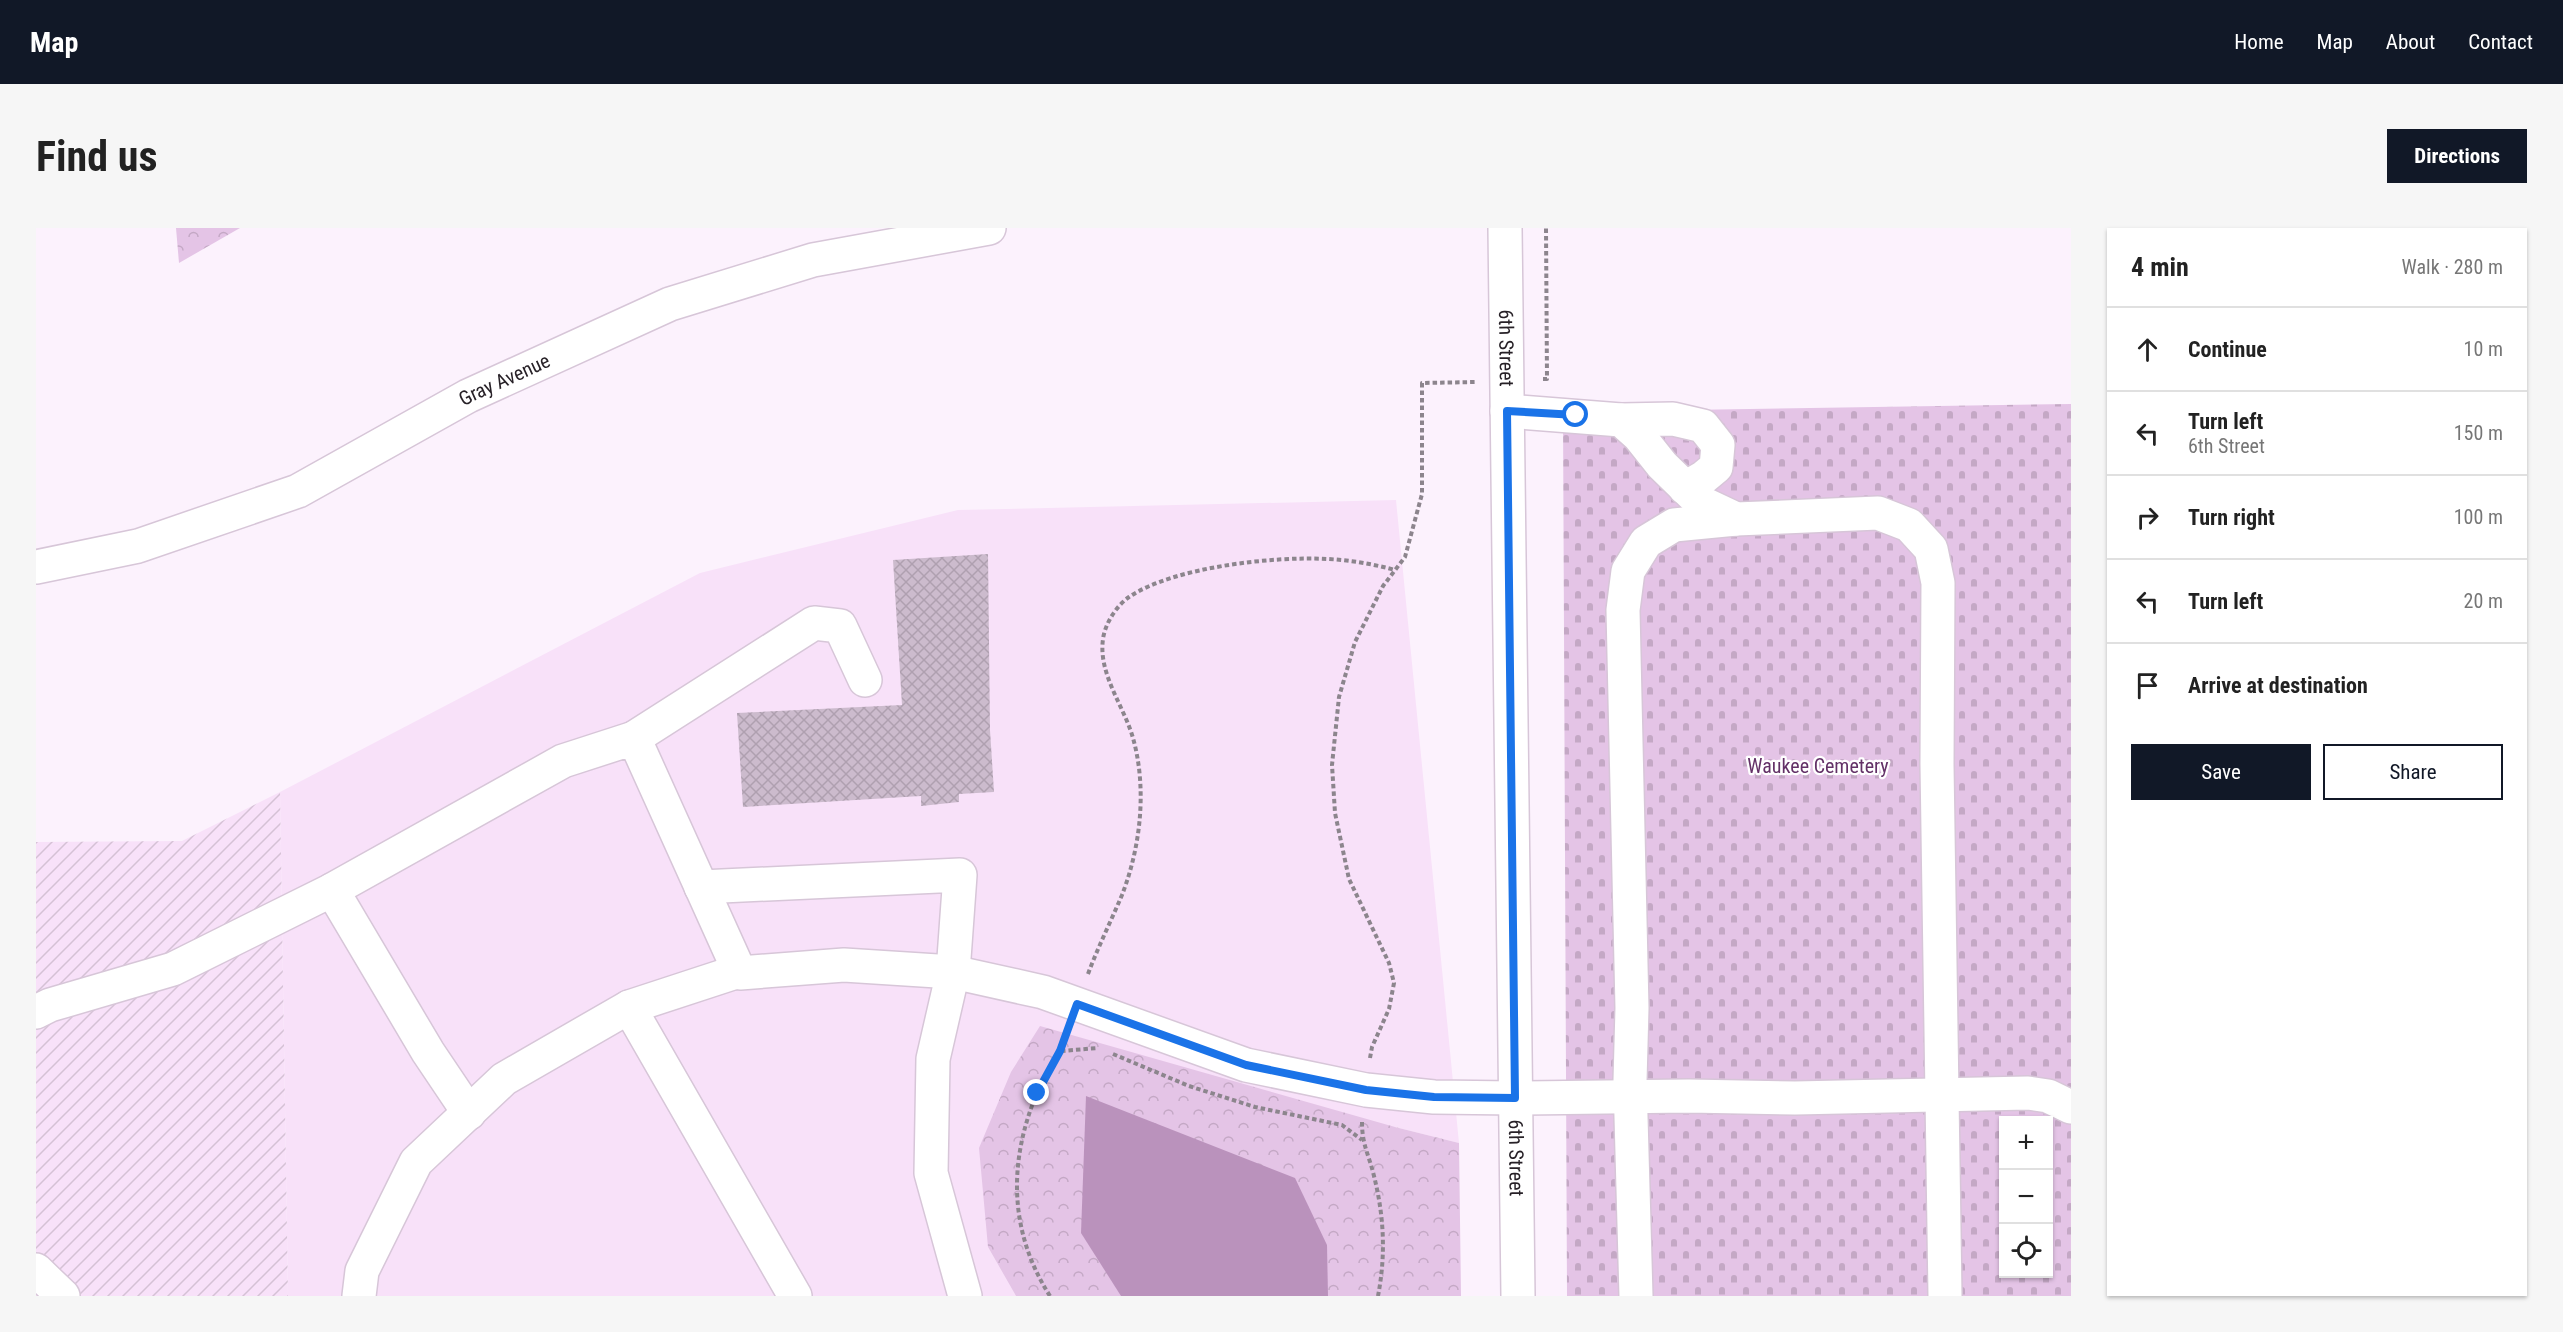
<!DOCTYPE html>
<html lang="en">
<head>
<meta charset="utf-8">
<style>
	:root { --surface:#fff; --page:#f6f6f6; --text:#222; --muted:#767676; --line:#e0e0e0; --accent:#111827 }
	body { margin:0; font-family:"Roboto Condensed",sans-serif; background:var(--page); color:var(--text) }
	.controls { position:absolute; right:18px; bottom:18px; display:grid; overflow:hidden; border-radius:0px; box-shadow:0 2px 4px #0004 }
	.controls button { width:54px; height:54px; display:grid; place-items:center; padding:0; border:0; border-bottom:2px solid var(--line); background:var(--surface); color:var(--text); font:30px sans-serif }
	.stop { position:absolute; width:18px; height:18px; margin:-14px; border:4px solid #1a73e8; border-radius:50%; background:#fff }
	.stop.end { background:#1a73e8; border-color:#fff; box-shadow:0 2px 6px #0008 }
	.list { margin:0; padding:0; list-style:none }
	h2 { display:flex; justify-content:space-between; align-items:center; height:78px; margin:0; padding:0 24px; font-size:26px }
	h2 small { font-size:20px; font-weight:400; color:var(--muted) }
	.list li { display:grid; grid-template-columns:39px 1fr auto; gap:18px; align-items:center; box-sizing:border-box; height:84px; padding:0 24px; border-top:2px solid var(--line) }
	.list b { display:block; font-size:22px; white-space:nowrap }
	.list p { margin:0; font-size:20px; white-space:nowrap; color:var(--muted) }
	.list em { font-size:20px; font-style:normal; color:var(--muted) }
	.actions { display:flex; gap:12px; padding:18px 24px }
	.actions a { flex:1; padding:14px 0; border:2px solid var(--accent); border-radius:0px; text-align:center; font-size:21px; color:var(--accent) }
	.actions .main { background:var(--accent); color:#fff }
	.icon { flex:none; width:33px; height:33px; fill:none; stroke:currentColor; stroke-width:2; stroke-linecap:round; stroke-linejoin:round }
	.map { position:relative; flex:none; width:2035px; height:1068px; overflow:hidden; border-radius:0px }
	header { display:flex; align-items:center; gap:36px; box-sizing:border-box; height:84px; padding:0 30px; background:var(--accent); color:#fff }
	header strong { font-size:28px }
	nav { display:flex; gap:33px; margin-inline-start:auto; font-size:21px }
	.intro { display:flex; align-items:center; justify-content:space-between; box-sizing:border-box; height:144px; padding:0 36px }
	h1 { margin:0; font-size:42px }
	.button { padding:15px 27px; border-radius:0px; background:var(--accent); color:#fff; font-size:21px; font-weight:700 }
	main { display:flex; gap:36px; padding:0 36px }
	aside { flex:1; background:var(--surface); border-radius:0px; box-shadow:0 2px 4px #0004 }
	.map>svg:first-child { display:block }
</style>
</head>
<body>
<header>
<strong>Map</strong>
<nav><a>Home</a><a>Map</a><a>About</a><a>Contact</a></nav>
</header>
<div class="intro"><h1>Find us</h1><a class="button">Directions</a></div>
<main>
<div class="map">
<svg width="2035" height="1068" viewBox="0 0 2035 1068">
	<defs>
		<pattern id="industrial-furrows" width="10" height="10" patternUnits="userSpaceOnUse" patternTransform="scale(1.5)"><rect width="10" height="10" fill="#f8e1f9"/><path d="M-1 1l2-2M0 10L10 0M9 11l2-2" fill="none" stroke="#d5c1d5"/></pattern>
		<pattern id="forest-crowns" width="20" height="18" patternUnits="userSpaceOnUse" patternTransform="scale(1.5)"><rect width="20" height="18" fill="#e4c4e6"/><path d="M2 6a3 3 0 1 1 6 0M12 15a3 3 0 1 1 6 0" fill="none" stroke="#c4a8c5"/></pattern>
		<pattern id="cemetery-stones" width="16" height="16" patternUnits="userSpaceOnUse" patternTransform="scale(1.5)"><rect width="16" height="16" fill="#e4c4e6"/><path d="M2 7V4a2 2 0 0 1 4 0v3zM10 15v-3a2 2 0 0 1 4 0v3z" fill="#c4a8c5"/></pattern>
		<pattern id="building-cross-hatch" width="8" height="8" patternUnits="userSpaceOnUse" patternTransform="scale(1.5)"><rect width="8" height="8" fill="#ccbbcd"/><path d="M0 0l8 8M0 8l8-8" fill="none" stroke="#afa0b0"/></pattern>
	</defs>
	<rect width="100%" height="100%" fill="#fcf2fd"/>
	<path fill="#f8e1f9" d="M 1360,272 L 1423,915 L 1359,899 L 952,1019 L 980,1068 L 252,1068 L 244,564 L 664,345 L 922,282 Z"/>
	<path fill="url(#industrial-furrows)" d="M 244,564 L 252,1068 L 0,1068 L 0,614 L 146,613 Z"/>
	<g fill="url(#forest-crowns)">
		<path d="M 140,0 L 204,0 L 143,35 Z"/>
		<path d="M 1004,798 L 1359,899 L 1423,915 L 1425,1068 L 980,1068 L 952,1019 L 943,920 L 975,844 Z"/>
	</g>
	<path fill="url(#cemetery-stones)" fill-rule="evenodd" d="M 2035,176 L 2035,1068 L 1531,1068 L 1527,184 ZM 1968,892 L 2012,892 L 2012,1046 L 1968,1046 Z"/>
	<path fill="#ba92bc" d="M 1050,868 L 1259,950 L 1291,1017 L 1292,1068 L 1085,1068 L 1045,1005 Z"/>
	<path fill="url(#building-cross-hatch)" d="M 952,326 L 954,502 L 958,564 L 923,566 L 923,574 L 885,578 L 885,568 L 707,579 L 701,485 L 866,477 L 857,332 Z"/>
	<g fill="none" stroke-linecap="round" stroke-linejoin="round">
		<defs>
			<g id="minor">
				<path d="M 1471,183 L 1585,192 L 1603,208 L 1626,237 L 1664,274 L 1700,291 L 1842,285 L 1873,297 L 1895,321 L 1902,355 L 1901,536 L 1909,1068"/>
				<path d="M 1585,192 L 1637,191 L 1667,198 L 1682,217 L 1680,239 L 1668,249 L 1649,260"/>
				<path id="s1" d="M 0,339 L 102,318 L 262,263 L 432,168 L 634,76 L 777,32 L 953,0"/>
				<path d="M 598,510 L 778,395 L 804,398 L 829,452"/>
				<path d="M 665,659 L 924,647 L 917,744 L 897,831 L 895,945 L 929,1068"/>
				<path d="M 296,662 L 392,824 L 433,885"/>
				<path d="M 593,779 L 759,1068"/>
				<path d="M 0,784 L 14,777 L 137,741 L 296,662 L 527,533 L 598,510 L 704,745 L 808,737 L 917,744 L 1007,764 L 1210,837 L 1330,862 L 1398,869 L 1479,870 L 1653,868 L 1759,870 L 1992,865 L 2012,868 L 2035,879"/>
				<path d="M 0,1042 L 27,1068"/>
				<path d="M 323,1068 L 326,1043 L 380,934 L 468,851 L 593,779 L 703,743"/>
				<path d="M 1600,1068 L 1594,853 L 1596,780 L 1587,382 L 1592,343 L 1610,314 L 1638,297 L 1700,291"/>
			</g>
			<g id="major">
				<path id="s2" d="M 1469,0 L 1482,1068"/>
			</g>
		</defs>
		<use href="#minor" stroke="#d7c6d8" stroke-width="36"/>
		<use href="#major" stroke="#d7c6d8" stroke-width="36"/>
		<g stroke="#8c858d" stroke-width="4" stroke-dasharray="4.5 3" stroke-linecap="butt">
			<path d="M 1507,151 L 1511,151 L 1510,0"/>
			<path d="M 1052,746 C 1062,719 1075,693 1086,667 C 1105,618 1111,560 1097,510 C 1088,478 1062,446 1067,411 C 1069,396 1080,378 1093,369 C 1137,339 1238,328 1291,331 C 1314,332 1337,336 1359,342"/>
			<path d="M 1025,823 L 1062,820"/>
			<path d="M 1077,826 L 1153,858 L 1219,879 L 1306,897 L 1326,912"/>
			<path d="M 1334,830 L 1336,819 L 1353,781 L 1358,755 L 1353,735 L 1313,651 L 1299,585 L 1296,537 L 1303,469 L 1319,414 L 1347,358 L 1369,329 L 1386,266 L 1386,155 L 1440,154"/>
			<path d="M 1326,894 C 1326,917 1333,927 1338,948 C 1348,988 1350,1027 1342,1068"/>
			<path d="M 1014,1068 C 973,1004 972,934 1001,865 C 1010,845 1023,827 1030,807"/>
		</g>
		<use href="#minor" stroke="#fff" stroke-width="33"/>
		<use href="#major" stroke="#fff" stroke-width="33"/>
	</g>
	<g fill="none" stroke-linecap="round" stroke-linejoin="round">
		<path stroke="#1a73e8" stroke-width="8" d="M 1001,865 L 1024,823 L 1041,776 L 1210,837 L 1330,862 L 1398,869 L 1479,870 L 1471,183 L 1540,187"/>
	</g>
	<g text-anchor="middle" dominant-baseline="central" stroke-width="4.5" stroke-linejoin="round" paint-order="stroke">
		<g font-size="20" fill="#272127" stroke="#fff">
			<text stroke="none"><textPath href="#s2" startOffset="120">6th Street</textPath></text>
			<text stroke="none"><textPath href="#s1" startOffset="508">Gray Avenue</textPath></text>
			<text stroke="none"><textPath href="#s2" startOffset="930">6th Street</textPath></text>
		</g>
		<g font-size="20" fill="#633167" stroke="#fff">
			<text x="1782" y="538">Waukee Cemetery</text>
		</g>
	</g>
</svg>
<div class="controls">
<button>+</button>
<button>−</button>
<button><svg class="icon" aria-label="locate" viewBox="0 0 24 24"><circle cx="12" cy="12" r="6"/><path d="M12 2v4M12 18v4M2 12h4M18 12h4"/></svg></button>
</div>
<div class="stop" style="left:1540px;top:187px"></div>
<div class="stop end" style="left:1001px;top:865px"></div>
</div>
<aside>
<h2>4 min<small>Walk · 280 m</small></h2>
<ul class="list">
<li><svg class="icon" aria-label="ahead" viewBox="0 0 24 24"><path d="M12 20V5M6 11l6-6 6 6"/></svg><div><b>Continue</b></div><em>10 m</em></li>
<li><svg class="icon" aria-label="left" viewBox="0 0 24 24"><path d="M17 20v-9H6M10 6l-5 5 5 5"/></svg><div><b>Turn left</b><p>6th Street</p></div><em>150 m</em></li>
<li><svg class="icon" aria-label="right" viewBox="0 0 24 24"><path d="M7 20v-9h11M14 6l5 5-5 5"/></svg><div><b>Turn right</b></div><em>100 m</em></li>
<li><svg class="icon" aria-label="left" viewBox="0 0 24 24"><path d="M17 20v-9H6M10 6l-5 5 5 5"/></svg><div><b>Turn left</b></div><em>20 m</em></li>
<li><svg class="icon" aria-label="arrive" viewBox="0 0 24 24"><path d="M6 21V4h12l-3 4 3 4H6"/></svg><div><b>Arrive at destination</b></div></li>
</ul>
<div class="actions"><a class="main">Save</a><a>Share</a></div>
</aside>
</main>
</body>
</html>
